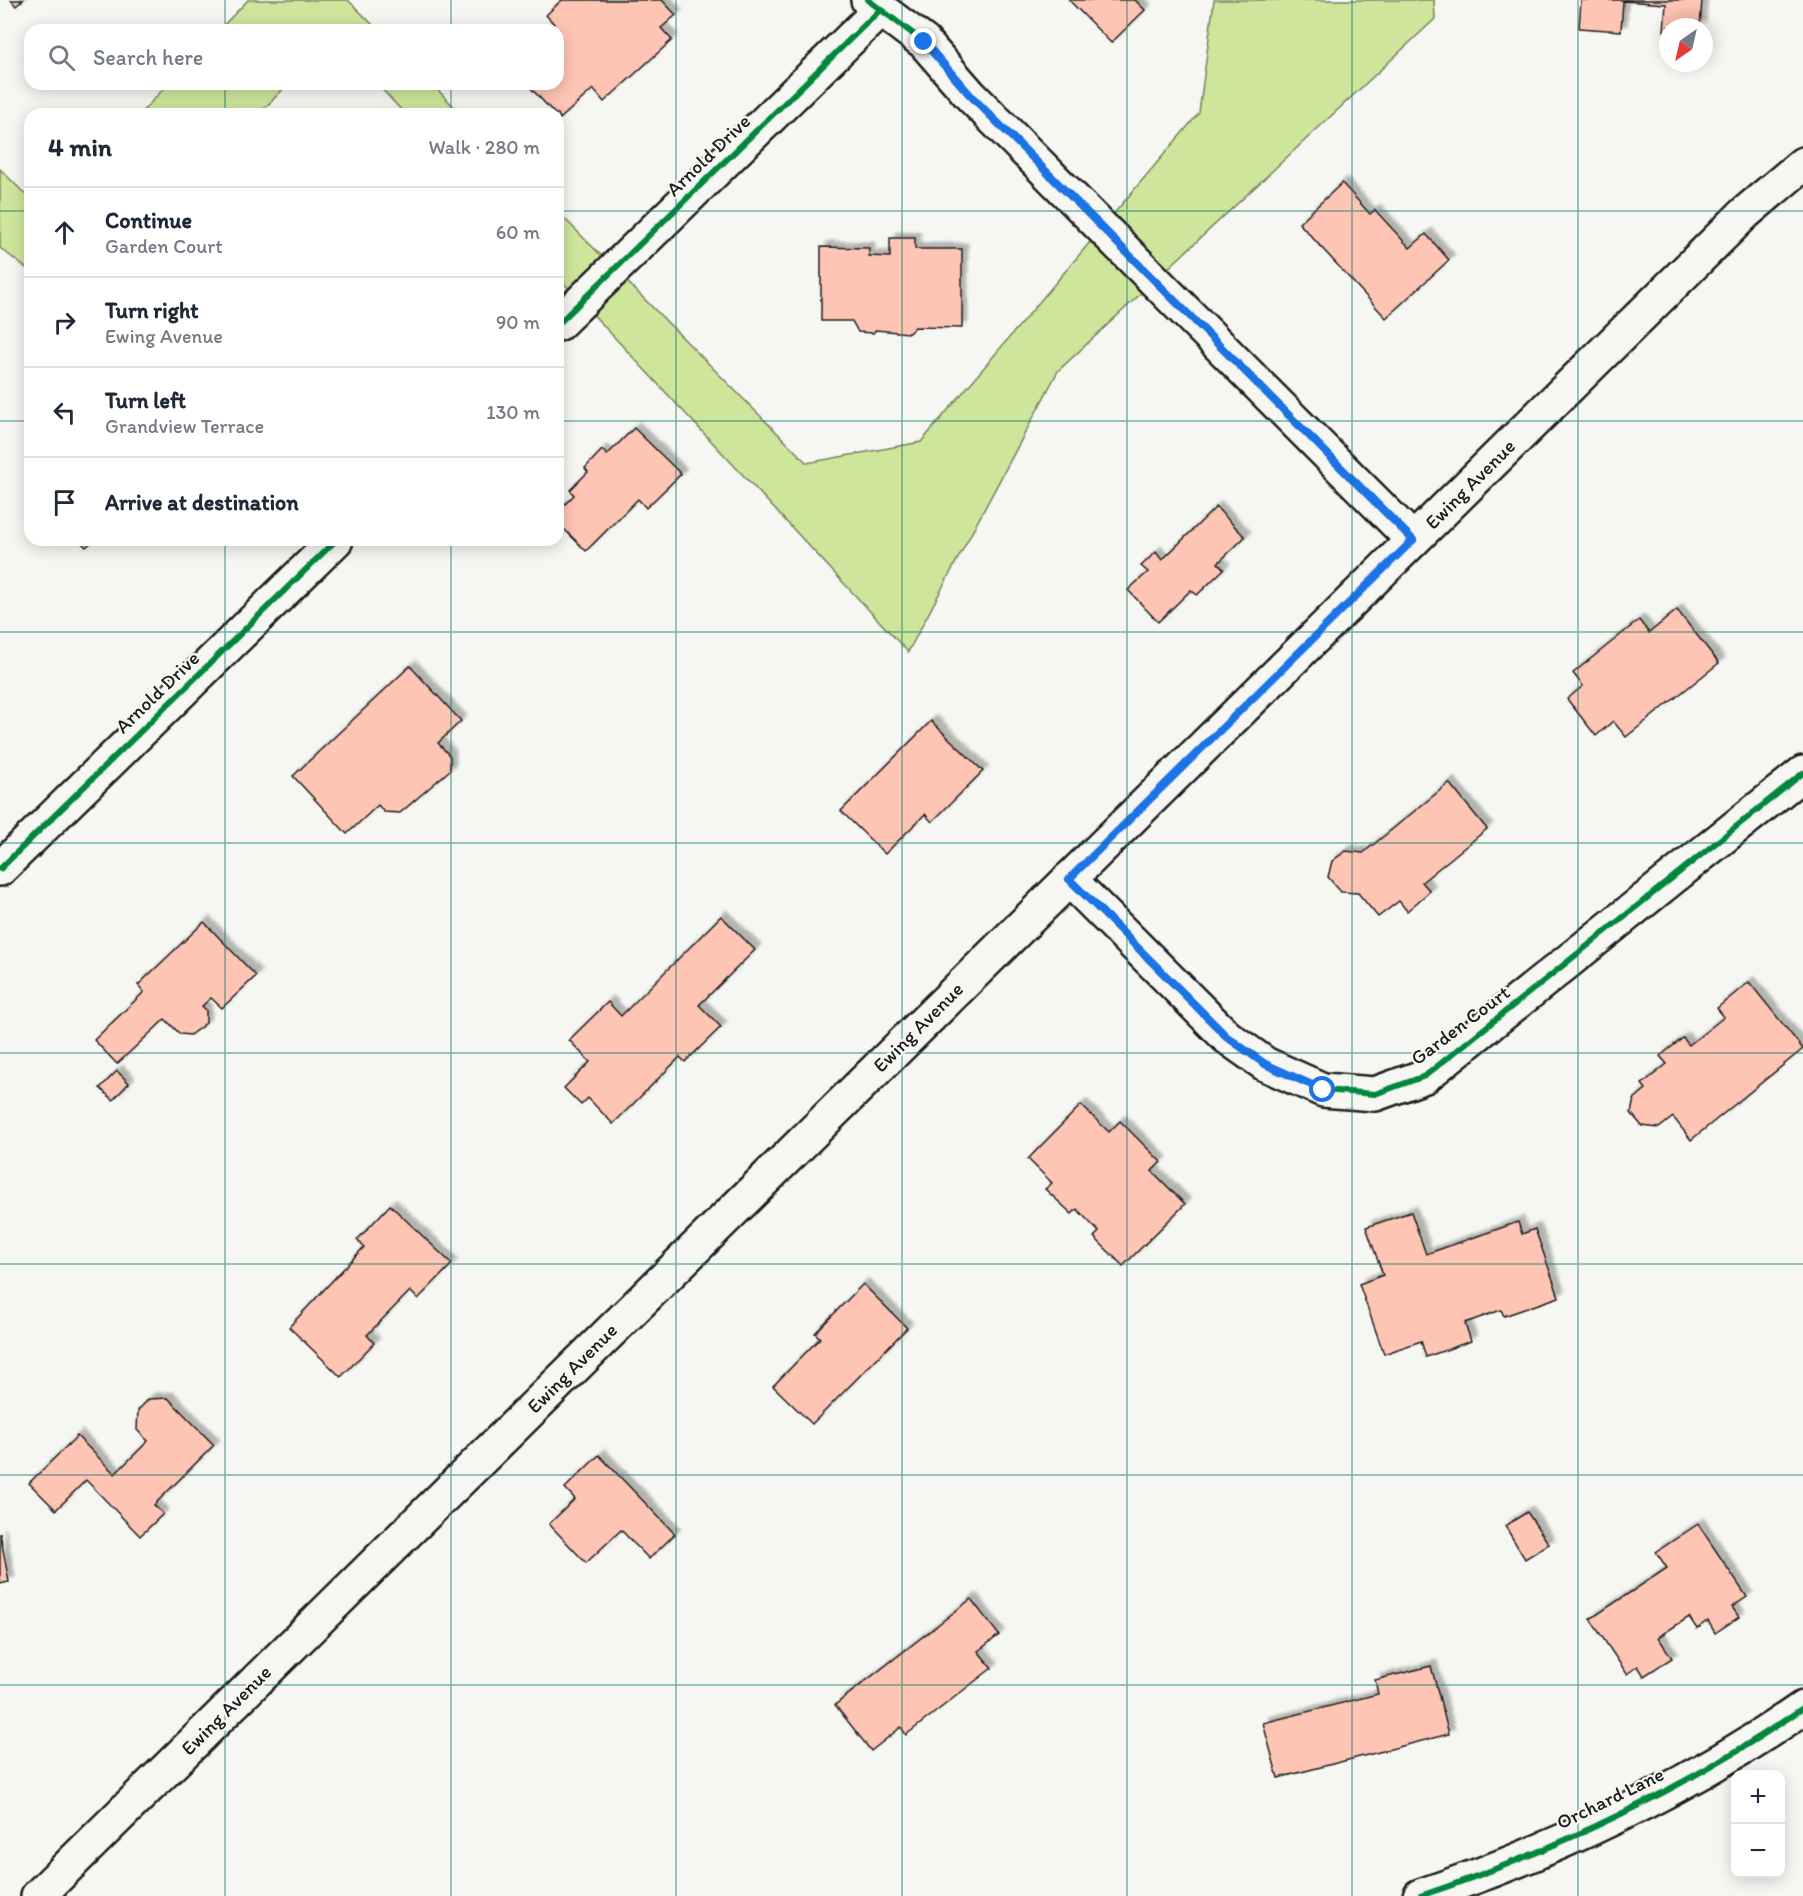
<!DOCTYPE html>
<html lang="en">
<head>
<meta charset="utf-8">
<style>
	:root { --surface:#fff; --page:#f2f2f3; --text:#1f2937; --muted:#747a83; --line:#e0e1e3 }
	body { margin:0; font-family:Itim,sans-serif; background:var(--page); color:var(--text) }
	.controls { position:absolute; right:18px; bottom:18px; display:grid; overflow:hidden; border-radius:12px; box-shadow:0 3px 15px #0003 }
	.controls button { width:54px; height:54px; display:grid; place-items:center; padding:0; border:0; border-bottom:2px solid var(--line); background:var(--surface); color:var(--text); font:30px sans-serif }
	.compass { position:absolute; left:1659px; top:18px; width:54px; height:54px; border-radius:50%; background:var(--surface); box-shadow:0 3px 15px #0003; rotate:214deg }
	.stop { position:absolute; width:18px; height:18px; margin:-14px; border:4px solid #1a73e8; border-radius:50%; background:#fff }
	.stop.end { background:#1a73e8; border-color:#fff; box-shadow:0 2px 6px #0008 }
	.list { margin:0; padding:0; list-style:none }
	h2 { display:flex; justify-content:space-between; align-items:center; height:78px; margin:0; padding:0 24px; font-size:26px }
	h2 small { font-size:20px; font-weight:400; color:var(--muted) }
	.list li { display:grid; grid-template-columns:39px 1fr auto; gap:18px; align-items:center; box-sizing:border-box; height:90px; padding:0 24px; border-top:2px solid var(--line) }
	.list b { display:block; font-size:22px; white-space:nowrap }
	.list p { margin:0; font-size:20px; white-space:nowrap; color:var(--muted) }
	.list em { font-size:20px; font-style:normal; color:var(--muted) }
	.icon { flex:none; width:33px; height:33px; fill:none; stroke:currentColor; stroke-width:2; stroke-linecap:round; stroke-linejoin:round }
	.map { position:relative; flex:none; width:1803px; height:1896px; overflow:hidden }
	.search { position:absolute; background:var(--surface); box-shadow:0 3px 15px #0003; left:24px; top:24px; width:540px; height:66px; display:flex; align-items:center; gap:15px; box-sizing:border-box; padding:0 21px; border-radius:18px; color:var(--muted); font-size:22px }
	.panel { position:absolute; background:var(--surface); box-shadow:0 3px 15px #0003; left:24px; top:108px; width:540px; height:438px; border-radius:18px }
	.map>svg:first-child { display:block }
</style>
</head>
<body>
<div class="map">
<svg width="1803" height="1896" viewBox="0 0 1803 1896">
	<defs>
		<filter id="shadow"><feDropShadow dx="5.5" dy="-5.5" stdDeviation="1.5" flood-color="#0004"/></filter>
	</defs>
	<rect width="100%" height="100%" fill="#f6f6f2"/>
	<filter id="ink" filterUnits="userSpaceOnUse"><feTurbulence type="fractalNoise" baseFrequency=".0167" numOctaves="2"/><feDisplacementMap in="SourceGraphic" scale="12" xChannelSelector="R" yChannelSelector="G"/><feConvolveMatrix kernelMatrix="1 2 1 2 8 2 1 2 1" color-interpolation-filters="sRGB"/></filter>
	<g filter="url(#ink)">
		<g fill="#cde69c" stroke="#74815c" stroke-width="1.5">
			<path d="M 248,0 L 348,0 L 378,30 L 219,30 Z"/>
			<path d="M 1214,0 L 1434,0 L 1435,19 L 1058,371 L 908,652 L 558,277 L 558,212 L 807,463 L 921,442 L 1199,113 Z"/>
			<path d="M 168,84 L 288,84 L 259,114 L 140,114 Z"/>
			<path d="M 377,84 L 432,84 L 461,114 L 405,114 Z"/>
			<path d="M 0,169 L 30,199 L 30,271 L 0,248 Z"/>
		</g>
		<g fill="#fec4b4" stroke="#1c1c1c" stroke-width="1.5" filter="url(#shadow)">
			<path d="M 11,0 L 23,0 L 16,6 Z"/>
			<path d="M 562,0 L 662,0 L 676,15 L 661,28 L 672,40 L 604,102 L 593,89 L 560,119 L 558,114 L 555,114 L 527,84 L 558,84 L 558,30 L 547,30 L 554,24 L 546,15 Z"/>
			<path d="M 1069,0 L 1135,0 L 1145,10 L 1111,43 Z"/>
			<path d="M 1581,0 L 1702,0 L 1700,27 L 1668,27 L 1668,31 L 1664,31 L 1666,4 L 1623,1 L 1621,31 L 1579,28 Z"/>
			<path d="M 1342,183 L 1370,214 L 1375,210 L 1410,248 L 1426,234 L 1449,260 L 1386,318 L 1299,223 Z"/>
			<path d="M 890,238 L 915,238 L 915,249 L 962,249 L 962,328 L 915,327 L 909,333 L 876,330 L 873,333 L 858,332 L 852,321 L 821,321 L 821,247 L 869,248 L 869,256 L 890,257 Z"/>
			<path d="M 634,428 L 681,474 L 646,508 L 638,499 L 586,551 L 558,523 L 558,511 L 574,495 L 570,490 L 588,472 L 585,468 L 602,450 L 607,455 Z"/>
			<path d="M 1216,507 L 1245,537 L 1218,563 L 1224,569 L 1197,595 L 1191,590 L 1158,622 L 1128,590 L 1148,572 L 1141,566 L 1156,552 L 1162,560 Z"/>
			<path d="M 79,540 L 94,540 L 86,547 Z"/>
			<path d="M 1677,610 L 1719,663 L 1626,737 L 1613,721 L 1596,736 L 1567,699 L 1583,686 L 1573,673 L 1639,620 L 1649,633 Z"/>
			<path d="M 410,666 L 461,721 L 438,743 L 450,756 L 450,770 L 400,813 L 384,812 L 378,805 L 347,834 L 293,776 Z"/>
			<path d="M 931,721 L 983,771 L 932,822 L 925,814 L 885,854 L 841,811 Z"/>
			<path d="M 1449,783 L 1487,829 L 1422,882 L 1430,891 L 1407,911 L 1399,901 L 1378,917 L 1358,893 L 1341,892 L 1328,877 L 1332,861 L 1346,851 L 1363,853 Z"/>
			<path d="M 721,916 L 755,950 L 699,1005 L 721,1027 L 685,1062 L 680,1057 L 613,1124 L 588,1098 L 581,1105 L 564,1088 L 590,1062 L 569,1040 L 608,1002 L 621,1016 Z"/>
			<path d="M 204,922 L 256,976 L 222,1008 L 211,998 L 202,1006 L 206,1010 L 206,1023 L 190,1035 L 180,1034 L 165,1019 L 117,1064 L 94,1040 L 144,992 L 138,985 Z"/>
			<path d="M 1749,982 L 1803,1049 L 1691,1140 L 1673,1117 L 1659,1128 L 1642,1126 L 1631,1113 L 1634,1099 L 1646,1089 L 1642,1084 L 1667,1064 L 1660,1056 L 1683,1038 L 1689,1045 L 1724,1017 L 1717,1008 Z"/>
			<path d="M 117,1071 L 129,1083 L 113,1100 L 100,1088 Z"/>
			<path d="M 1081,1105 L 1109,1132 L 1120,1121 L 1161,1162 L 1152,1171 L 1185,1204 L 1123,1266 L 1094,1237 L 1099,1232 L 1077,1209 L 1072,1214 L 1045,1189 L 1052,1183 L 1028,1159 Z"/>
			<path d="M 390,1205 L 452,1264 L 418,1299 L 410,1291 L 367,1335 L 374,1343 L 341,1377 L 289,1327 L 364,1247 L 357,1240 Z"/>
			<path d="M 1411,1212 L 1426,1254 L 1518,1222 L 1522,1234 L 1535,1229 L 1559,1297 L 1504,1316 L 1501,1310 L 1465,1323 L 1471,1341 L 1426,1357 L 1421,1341 L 1384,1354 L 1359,1284 L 1383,1275 L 1366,1227 Z"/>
			<path d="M 863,1284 L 907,1328 L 812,1424 L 773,1386 L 820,1338 L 815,1333 Z"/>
			<path d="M 168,1398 L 214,1445 L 154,1505 L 163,1514 L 140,1536 L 86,1480 L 56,1510 L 29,1483 L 77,1436 L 115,1474 L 148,1441 L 137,1430 L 138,1410 L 149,1399 Z"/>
			<path d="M 599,1455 L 675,1534 L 649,1559 L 621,1530 L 586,1563 L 549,1524 L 575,1499 L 565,1488 Z"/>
			<path d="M 1527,1512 L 1549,1544 L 1525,1559 L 1505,1526 Z"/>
			<path d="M 1698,1524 L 1747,1597 L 1732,1607 L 1739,1617 L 1715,1633 L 1708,1621 L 1697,1629 L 1689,1617 L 1658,1637 L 1672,1658 L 1644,1676 L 1638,1666 L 1627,1674 L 1590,1619 L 1667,1568 L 1656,1552 Z"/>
			<path d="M 0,1533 L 9,1582 L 0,1584 Z"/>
			<path d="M 971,1599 L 999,1635 L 978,1651 L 992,1668 L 906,1735 L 901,1727 L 871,1751 L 835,1705 Z"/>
			<path d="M 1431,1666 L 1449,1734 L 1278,1778 L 1263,1723 L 1378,1694 L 1375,1680 Z"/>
		</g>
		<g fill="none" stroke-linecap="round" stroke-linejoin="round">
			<defs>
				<g id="minor">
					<path d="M 868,0 L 924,42 L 971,96 L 1413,540"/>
					<path d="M 558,324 L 881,9"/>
					<path d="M 0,869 L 336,540"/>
					<path d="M 1069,879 L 1227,1037 L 1265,1064 L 1323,1090 L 1375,1094 L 1425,1076 L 1803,773"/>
					<path d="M 1420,1896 C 1553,1852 1687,1788 1803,1708"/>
				</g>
				<path id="major" d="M 38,1896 L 1745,213 L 1803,164"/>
			</defs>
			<use href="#minor" stroke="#1c1c1c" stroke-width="38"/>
			<use href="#major" stroke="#1c1c1c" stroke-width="38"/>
			<use href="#minor" stroke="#f6f6f2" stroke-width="33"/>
			<use href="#major" stroke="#f6f6f2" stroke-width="33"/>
			<defs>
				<g id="cycleway">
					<path d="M 868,0 L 924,42 L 971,96 L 1413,540"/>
					<path d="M 558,324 L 881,9"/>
					<path d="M 0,869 L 336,540"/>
					<path d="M 1069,879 L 1227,1037 L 1265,1064 L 1323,1090 L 1375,1094 L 1425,1076 L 1803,773"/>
					<path d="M 1420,1896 C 1553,1852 1687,1788 1803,1708"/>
				</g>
			</defs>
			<use href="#cycleway" stroke="#f6f6f2" stroke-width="10"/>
			<use href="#cycleway" stroke="#00873e" stroke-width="6"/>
		</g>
	</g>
	<g fill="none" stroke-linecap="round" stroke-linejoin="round" filter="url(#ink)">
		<path stroke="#1a73e8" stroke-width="8" d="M 924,42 L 971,96 L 1413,540 L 1069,879 L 1227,1037 L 1265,1064 L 1323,1090"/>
	</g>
	<path fill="none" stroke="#0f766e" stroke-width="1.5" stroke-opacity="0.55" d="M 225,0 L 225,30M 451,0 L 451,30M 676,0 L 676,1896M 902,0 L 902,1896M 1127,0 L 1127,1896M 1352,0 L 1352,1896M 1578,0 L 1578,1896M 225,84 L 225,114M 451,84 L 451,114M 0,211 L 30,211M 558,211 L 1803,211M 0,421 L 30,421M 558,421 L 1803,421M 225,540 L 225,1896M 451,540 L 451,1896M 0,632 L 1803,632M 0,843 L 1803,843M 0,1053 L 1803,1053M 0,1264 L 1803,1264M 0,1475 L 1803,1475M 0,1685 L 1803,1685"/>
	<g text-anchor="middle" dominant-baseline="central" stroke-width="4.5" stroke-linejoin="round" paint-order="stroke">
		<g font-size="20" fill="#1c1c1c" stroke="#f6f6f2">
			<text transform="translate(708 155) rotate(-44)">Arnold Drive</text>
			<text transform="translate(1470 484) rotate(-45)">Ewing Avenue</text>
			<text transform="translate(157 692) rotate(-44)">Arnold Drive</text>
			<text transform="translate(1460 1025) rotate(-37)">Garden Court</text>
			<text transform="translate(918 1027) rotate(-45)">Ewing Avenue</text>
			<text transform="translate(572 1368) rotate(-45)">Ewing Avenue</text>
			<text transform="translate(226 1710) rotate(-45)">Ewing Avenue</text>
			<text transform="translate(1610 1798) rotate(-26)">Orchard Lane</text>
		</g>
	</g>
</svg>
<div class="controls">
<button>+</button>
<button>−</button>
</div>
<svg class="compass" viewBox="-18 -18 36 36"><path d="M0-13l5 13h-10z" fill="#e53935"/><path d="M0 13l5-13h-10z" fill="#747a83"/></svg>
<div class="stop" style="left:1323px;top:1090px"></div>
<div class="stop end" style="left:924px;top:42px"></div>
<div class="search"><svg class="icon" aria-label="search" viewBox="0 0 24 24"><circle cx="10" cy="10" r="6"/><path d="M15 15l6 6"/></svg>Search here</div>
<section class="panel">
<h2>4 min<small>Walk · 280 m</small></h2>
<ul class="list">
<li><svg class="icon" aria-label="ahead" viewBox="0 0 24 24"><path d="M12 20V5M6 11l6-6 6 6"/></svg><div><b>Continue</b><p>Garden Court</p></div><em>60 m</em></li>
<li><svg class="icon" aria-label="right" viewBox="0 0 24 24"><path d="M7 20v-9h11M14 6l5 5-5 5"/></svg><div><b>Turn right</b><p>Ewing Avenue</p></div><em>90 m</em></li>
<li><svg class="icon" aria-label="left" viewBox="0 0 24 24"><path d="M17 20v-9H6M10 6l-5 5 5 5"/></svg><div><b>Turn left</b><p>Grandview Terrace</p></div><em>130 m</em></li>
<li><svg class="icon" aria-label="arrive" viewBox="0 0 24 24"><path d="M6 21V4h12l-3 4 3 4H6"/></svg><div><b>Arrive at destination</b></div></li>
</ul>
</section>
</div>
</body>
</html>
